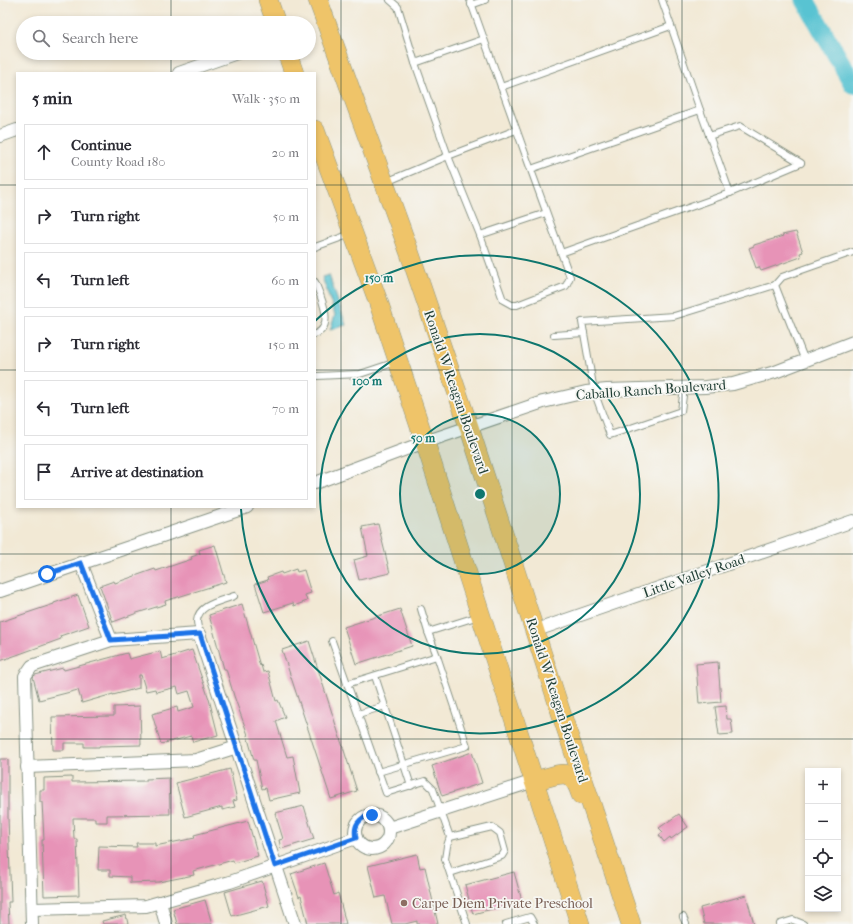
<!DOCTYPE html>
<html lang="en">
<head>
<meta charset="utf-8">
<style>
	:root { --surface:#fff; --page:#f2f2f3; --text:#2b2b33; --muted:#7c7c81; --line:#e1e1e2 }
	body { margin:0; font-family:"IM FELL French Canon",serif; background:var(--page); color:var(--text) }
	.controls { position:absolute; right:12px; bottom:12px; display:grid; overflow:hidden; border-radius:0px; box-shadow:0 2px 6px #0003 }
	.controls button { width:36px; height:36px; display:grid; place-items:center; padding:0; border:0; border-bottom:1px solid var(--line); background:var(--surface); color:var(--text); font:20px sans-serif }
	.stop { position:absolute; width:12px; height:12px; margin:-9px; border:3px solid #1a73e8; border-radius:50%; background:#fff }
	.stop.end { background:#1a73e8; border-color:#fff; box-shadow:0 1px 4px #0008 }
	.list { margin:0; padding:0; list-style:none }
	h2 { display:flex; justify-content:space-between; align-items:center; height:52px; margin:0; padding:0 16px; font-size:17px }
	h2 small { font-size:13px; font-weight:400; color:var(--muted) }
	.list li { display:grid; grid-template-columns:26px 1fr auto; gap:12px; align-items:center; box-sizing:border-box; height:56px; margin:0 8px 8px; padding:0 8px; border:1px solid var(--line); border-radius:0px }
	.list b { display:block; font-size:15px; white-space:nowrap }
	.list p { margin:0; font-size:13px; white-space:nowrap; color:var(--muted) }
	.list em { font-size:13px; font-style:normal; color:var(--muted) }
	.icon { flex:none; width:22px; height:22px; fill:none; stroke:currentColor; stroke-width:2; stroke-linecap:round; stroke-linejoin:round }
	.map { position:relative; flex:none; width:853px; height:924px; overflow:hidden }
	.search { position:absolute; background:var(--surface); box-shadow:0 2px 6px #0003; left:16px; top:16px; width:300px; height:44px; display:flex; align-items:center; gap:10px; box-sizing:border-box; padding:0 14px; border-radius:22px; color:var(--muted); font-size:15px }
	.panel { position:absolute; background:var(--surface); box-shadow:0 2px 6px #0003; left:16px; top:72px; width:300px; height:436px; border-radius:0px }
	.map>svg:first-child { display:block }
</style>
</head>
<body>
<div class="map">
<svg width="853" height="924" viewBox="0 0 853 924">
	<rect width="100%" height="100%" fill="#f6f6f2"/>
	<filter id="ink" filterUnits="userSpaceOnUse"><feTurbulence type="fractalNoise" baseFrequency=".025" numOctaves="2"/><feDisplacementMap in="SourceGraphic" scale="8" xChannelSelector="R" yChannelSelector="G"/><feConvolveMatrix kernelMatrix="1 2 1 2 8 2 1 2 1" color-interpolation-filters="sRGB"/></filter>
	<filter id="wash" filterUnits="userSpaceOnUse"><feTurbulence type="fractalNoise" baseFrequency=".012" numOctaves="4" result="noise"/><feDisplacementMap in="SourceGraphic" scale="16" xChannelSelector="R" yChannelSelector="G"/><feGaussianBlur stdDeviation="0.9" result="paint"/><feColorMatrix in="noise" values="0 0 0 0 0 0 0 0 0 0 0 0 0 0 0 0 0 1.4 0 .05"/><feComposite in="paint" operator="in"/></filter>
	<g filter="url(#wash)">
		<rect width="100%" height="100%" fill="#f2e9d5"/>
		<path fill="#58c3d2" stroke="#3c8083" d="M 329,275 L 346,325 L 330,330 L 335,315 L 322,277 Z"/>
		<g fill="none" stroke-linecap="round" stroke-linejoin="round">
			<path stroke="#58c3d2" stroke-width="19" d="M 805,0 L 853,84"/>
		</g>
		<g id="blocks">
			<g fill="#e793b7">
				<path d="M 796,232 L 803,252 L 800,253 L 801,257 L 761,271 L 759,267 L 756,268 L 749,248 L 754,246 L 754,245 L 783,236 L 782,235 Z"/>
				<path d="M 378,524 L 390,573 L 359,580 L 354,560 L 368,556 L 362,527 Z"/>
				<path d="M 215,545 L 226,582 L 165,601 L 166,604 L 137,613 L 113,622 L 100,586 L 114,581 L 115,583 L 155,569 L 156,571 L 192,559 L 191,557 L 200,554 L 199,550 Z"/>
				<path d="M 296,569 L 297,572 L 304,570 L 311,593 L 305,595 L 307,601 L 294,606 L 293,603 L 264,612 L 255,584 L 268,580 L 267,577 L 281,572 L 282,574 Z"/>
				<path d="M 78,595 L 89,626 L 60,636 L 61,639 L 0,661 L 0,622 L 54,604 L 54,603 Z"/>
				<path d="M 242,604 L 260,666 L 261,665 L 263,672 L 268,671 L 276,701 L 278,700 L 285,717 L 276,721 L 287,757 L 293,756 L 300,793 L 269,800 L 266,788 L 262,789 L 256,760 L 254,760 L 247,735 L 248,735 L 234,696 L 226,669 L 224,669 L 209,615 Z"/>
				<path d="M 400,609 L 412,646 L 356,664 L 344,627 Z"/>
				<path d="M 309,641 L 357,791 L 331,799 L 282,650 Z"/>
				<path d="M 192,650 L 209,699 L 218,735 L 193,742 L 191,736 L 161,744 L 152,714 L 177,707 L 178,712 L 194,707 L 189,691 L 179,694 L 177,687 L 156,692 L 155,689 L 146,691 L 141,675 L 139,675 L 139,688 L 113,695 L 113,694 L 82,703 L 78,690 L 39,700 L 33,677 L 35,675 L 63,668 L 64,670 L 127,653 L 129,659 L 160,651 L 162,659 Z"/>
				<path d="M 718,662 L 721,702 L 699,704 L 696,664 Z"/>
				<path d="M 140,706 L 141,745 L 99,746 L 99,747 L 84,747 L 84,743 L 64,743 L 64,750 L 53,750 L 52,717 L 114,716 L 114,707 Z"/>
				<path d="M 726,706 L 727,719 L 731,719 L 733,734 L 719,735 L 715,707 Z"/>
				<path d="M 472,752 L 482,783 L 442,796 L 432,766 Z"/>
				<path d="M 0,759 L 8,759 L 8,817 L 11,902 L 8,902 L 9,924 L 0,924 Z"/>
				<path d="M 230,769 L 237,800 L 233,801 L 235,807 L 222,810 L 222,807 L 185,817 L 176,783 Z"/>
				<path d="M 72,777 L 72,782 L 146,781 L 146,779 L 169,778 L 170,814 L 107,815 L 107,822 L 95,822 L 95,818 L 73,818 L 74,839 L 77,839 L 79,895 L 44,896 L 42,840 L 44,840 L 42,802 L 40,802 L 40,790 L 44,790 L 44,778 Z"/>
				<path d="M 304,806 L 314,839 L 281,849 L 279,840 L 283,839 L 275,813 Z"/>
				<path d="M 679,814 L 688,827 L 671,839 L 670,837 L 664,842 L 659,835 L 663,832 L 659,828 Z"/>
				<path d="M 248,821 L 258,856 L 234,863 L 233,860 L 193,871 L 194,875 L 159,882 L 130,883 L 130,877 L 110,876 L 110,870 L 98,870 L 99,846 L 137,847 L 136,843 L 155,843 L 155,846 L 195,838 L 194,835 Z"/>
				<path d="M 417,854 L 420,868 L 425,867 L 438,924 L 417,924 L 417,921 L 405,924 L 392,924 L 385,896 L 376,898 L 368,866 Z"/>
				<path d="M 324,863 L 334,895 L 338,893 L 346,924 L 308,924 L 301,896 L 299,897 L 291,874 Z"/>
				<path d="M 514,872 L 522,901 L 473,914 L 465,885 Z"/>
				<path d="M 262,881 L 269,906 L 232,916 L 225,892 Z"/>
				<path d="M 746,895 L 754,924 L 704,924 L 700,908 Z"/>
				<path d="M 205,900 L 212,924 L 177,924 L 173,909 Z"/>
				<path d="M 126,915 L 128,924 L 103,924 L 102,921 Z"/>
			</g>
		</g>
	</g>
	<g filter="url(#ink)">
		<use href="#blocks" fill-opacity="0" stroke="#889384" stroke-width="1"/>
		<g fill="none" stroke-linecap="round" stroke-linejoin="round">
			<defs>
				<g id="service">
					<path d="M 470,0 C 503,92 536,185 570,277 L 566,286 L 517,305 L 512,305 L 503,300 L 480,235 L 448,156 L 516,130"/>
					<path d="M 662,0 L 700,110"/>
					<path d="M 471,5 L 485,0"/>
					<path d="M 415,63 L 484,39"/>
					<path d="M 501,87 L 671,26"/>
					<path d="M 709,136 L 740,126 L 801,163 L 730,193"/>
					<path d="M 531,169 L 700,110 L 730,193 L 561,253"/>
					<path d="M 386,182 L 448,156 L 415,63 L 398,7 L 390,0"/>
					<path d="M 480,235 L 546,213"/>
					<path d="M 315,247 L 351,234"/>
					<path d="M 315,282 C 320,295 336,327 315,334"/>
					<path d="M 554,335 L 584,333"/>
					<path d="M 805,361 L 775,285 L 782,277 L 853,252"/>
					<path d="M 317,376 L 360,374 L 396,362"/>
					<path d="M 684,388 L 681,411 L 610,435 L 594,391 L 582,322 L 674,316 L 775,285"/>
					<path d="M 421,609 L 428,632"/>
					<path d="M 199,634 C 199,630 197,625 197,621 C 198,604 222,601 234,596"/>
					<path d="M 332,641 L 386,793 L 425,781 L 433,789 L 450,837 L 447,846 L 445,859 L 467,924"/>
					<path d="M 375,676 L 411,786"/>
					<path d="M 347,684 L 437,656 L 428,632 L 479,616"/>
					<path d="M 358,714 L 385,706"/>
					<path d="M 378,772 L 467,746 L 437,656"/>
					<path d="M 450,873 L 502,856 L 505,851 L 500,833 L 492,827 L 450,837"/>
					<path d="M 683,917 L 686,924"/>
					<path d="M 506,924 L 530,917 L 534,924"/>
					<path d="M 780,924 L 793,920 L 803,924"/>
				</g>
				<g id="minor">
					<path d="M 179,73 L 237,53"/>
					<path d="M 0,136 L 17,130"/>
					<path d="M 315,483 L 425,442 L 543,402 L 586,392 L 607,390 L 705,387 L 733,384 L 775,372 L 853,342"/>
					<path d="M 81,563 L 111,640"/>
					<path d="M 0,591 L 247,507"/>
					<path d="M 534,631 L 853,521"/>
					<path d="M 27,767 L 196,760 L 237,747"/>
					<circle cx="372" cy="832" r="17"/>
					<path d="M 389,828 L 534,781"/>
					<path d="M 160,902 L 166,924"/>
					<path d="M 32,909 L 146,906 L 230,882 L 356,838"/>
					<path d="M 32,924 L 25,676 L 32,666 L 111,640 L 199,634 L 295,924"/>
				</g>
				<g id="primary">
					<path d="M 268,0 L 276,23"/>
					<path d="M 318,0 L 410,254 L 469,427 L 563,719 L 631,924"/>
					<path d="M 287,53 L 294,73"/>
					<path d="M 315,130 L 378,301 L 425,442 L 580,924"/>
					<path d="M 534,781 C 559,775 571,764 581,795"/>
				</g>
			</defs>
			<use href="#service" stroke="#889384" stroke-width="8"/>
			<use href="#minor" stroke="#889384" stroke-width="14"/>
			<use href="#primary" stroke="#889384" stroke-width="20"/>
			<use href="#service" stroke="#fff" stroke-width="6"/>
			<use href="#minor" stroke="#fff" stroke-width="12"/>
			<use href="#primary" stroke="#efc469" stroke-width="19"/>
		</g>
	</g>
	<g fill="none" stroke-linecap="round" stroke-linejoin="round" filter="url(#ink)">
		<path stroke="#1a73e8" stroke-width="5" d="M 47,574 L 81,563 L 111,640 L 200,634 L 275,866 L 356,838 C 353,826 359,817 372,815"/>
	</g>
	<path fill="none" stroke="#1f3d34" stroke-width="1" stroke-opacity="0.55" d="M 171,0 L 171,23M 341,0 L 341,924M 512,0 L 512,924M 682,0 L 682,924M 171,53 L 171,73M 0,185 L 17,185M 315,185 L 853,185M 0,370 L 17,370M 315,370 L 853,370M 171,507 L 171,924M 0,554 L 853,554M 0,739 L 853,739"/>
	<circle cx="480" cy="494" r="80" fill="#0f766e" fill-opacity=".12"/>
	<g fill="none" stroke="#0f766e" stroke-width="2">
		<circle cx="480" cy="494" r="80"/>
		<circle cx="480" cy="494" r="160"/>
		<path d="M315 321A239 239 0 1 1 241 509"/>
	</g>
	<circle fill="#8d6e63" stroke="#f6f6f2" stroke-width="1.5" cx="404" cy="903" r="4"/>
	<g text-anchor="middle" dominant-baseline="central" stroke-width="3.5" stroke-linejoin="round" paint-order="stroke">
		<g font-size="14" fill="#1f3d34" stroke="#f6f6f2">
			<text transform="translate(651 390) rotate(-4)">Caballo Ranch Boulevard</text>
			<text transform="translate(456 392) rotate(71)">Ronald W Reagan Boulevard</text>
			<text transform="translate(694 576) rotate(-19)">Little Valley Road</text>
			<text transform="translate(557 700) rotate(72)">Ronald W Reagan Boulevard</text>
		</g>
		<g font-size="14" fill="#785e54" stroke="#f6f6f2" text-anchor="start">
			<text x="412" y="903">Carpe Diem Private Preschool</text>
		</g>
	</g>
	<circle cx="480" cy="494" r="6" fill="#0f766e" stroke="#f6f6f2" stroke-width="2"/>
	<g font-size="12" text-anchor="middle" font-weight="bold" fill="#0f766e" stroke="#f6f6f2" stroke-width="3.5" stroke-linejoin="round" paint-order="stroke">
		<text x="379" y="282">150 m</text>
		<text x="367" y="385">100 m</text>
		<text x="423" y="442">50 m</text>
	</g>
</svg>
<div class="controls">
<button>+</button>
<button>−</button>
<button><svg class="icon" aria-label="locate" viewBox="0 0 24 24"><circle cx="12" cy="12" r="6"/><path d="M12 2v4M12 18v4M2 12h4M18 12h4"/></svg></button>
<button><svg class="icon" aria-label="layers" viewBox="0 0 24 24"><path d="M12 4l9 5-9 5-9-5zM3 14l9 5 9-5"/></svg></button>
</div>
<div class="stop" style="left:47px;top:574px"></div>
<div class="stop end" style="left:372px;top:815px"></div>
<div class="search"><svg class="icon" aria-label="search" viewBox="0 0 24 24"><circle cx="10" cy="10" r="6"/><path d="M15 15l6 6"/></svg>Search here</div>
<section class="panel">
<h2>5 min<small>Walk · 350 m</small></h2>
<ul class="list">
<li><svg class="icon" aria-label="ahead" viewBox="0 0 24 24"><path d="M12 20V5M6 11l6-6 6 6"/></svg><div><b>Continue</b><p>County Road 180</p></div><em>20 m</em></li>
<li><svg class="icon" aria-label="right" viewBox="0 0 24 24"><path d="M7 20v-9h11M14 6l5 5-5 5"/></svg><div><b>Turn right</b></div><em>50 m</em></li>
<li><svg class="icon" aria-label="left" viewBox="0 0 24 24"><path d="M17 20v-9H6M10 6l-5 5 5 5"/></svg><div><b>Turn left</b></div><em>60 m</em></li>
<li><svg class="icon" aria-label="right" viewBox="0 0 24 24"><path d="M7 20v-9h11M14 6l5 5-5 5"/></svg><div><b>Turn right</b></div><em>150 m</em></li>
<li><svg class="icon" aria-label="left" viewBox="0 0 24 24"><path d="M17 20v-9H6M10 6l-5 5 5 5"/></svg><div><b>Turn left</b></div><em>70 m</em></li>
<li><svg class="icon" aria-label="arrive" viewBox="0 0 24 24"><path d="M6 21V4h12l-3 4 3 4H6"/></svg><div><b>Arrive at destination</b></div></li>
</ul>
</section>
</div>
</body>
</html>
